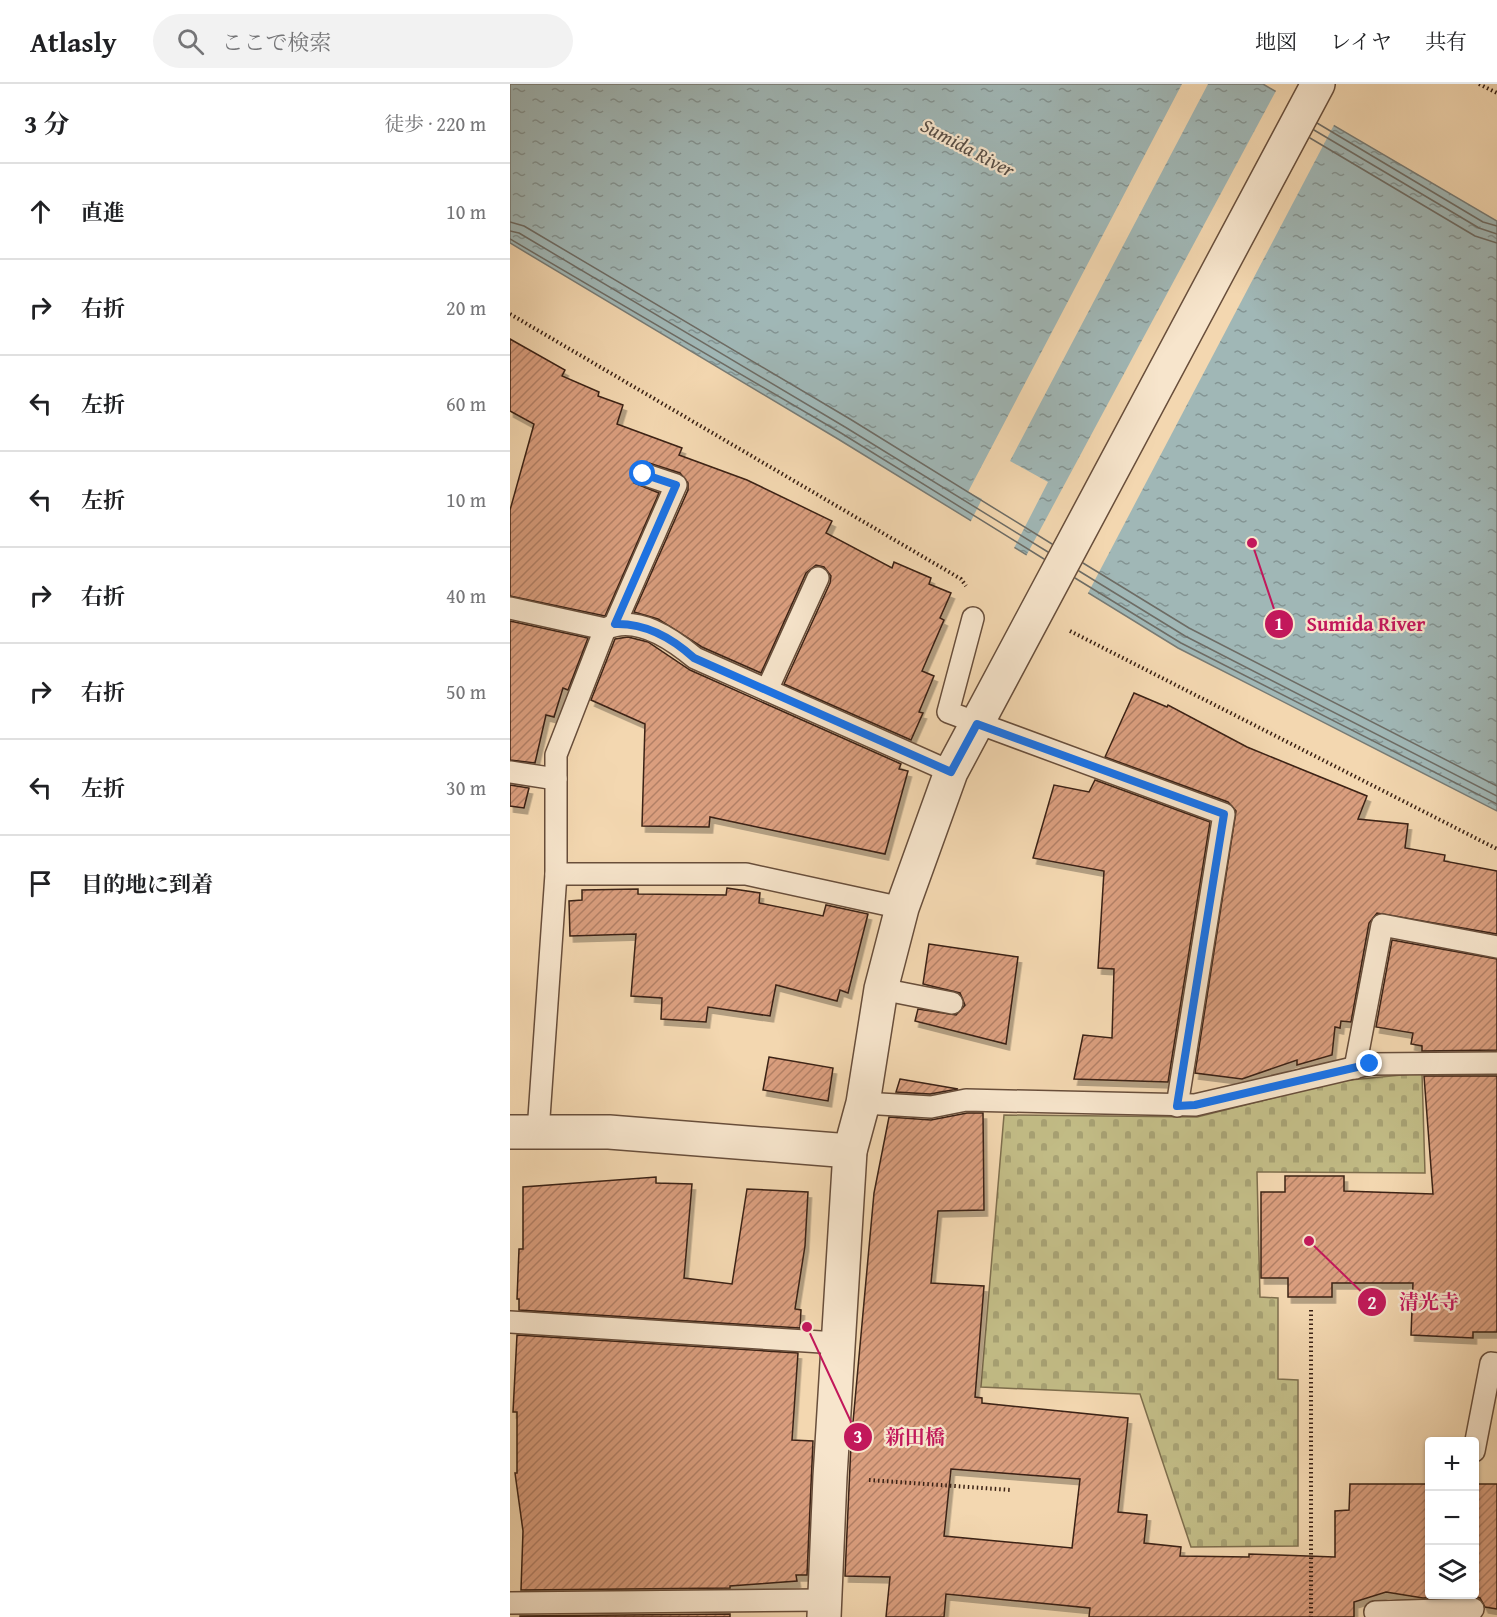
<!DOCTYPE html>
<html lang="ja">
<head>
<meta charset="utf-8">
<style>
	:root { --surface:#fff; --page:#f2f2f2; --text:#202124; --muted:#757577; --line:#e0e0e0 }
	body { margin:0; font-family:"Gentium Book Plus","Noto Serif JP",serif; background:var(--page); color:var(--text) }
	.controls { position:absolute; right:18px; bottom:18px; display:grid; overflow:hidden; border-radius:6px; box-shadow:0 2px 4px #0004 }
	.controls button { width:54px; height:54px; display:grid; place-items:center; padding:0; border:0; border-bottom:2px solid var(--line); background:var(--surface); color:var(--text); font:30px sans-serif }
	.stop { position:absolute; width:18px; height:18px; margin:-14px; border:4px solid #1a73e8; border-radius:50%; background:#fff }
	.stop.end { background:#1a73e8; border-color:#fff; box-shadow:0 2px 6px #0008 }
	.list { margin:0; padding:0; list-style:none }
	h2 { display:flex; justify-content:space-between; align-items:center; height:78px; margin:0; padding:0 24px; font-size:26px }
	h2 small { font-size:20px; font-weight:400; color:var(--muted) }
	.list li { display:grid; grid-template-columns:39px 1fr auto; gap:18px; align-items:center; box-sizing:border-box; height:96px; padding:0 24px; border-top:2px solid var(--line) }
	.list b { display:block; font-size:22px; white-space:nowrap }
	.list em { font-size:20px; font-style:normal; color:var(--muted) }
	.icon { flex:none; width:33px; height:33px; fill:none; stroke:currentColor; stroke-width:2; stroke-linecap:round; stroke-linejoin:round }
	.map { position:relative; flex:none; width:987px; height:1533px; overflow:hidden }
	header { display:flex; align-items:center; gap:36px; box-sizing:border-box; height:84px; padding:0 30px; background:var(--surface); border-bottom:2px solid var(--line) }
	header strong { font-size:28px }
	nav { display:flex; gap:33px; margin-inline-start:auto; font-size:21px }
	.search { width:420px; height:54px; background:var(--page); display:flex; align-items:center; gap:15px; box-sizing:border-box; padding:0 21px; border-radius:33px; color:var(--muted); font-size:22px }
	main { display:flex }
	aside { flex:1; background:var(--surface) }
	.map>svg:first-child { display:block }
</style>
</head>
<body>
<header>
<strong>Atlasly</strong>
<div class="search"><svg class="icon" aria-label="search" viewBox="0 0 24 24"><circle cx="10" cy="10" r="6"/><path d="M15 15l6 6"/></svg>ここで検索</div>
<nav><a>地図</a><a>レイヤ</a><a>共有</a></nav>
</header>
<main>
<aside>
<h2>3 分<small>徒歩 · 220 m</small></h2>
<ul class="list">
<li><svg class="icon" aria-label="ahead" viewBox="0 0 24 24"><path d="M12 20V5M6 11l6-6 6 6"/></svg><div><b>直進</b></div><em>10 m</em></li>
<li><svg class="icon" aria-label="right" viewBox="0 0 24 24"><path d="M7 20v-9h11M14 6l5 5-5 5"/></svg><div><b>右折</b></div><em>20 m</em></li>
<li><svg class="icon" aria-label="left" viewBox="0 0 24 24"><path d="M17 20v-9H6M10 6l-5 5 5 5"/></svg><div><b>左折</b></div><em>60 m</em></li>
<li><svg class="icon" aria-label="left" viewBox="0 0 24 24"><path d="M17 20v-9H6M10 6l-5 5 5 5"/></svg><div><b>左折</b></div><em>10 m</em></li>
<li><svg class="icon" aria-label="right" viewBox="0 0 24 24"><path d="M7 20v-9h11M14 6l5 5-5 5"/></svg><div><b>右折</b></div><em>40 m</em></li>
<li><svg class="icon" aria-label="right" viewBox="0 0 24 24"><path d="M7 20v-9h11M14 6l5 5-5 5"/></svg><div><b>右折</b></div><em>50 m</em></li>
<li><svg class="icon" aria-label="left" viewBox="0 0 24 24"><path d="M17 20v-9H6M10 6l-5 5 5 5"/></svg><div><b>左折</b></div><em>30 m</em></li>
<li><svg class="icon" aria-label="arrive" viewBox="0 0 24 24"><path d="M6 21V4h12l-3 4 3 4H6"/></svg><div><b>目的地に到着</b></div></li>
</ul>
</aside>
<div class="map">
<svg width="987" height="1533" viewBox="0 0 987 1533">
	<defs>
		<pattern id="cemetery-stones" width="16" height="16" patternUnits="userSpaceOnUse" patternTransform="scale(1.5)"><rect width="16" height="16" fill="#c2bc86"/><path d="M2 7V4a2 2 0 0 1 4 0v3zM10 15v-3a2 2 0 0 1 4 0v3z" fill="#a7a173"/></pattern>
		<pattern id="water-ripples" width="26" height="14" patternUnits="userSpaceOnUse" patternTransform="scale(1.5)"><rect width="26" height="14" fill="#a0b7b6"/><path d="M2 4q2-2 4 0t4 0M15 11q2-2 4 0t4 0" fill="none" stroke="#839493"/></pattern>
		<pattern id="building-hatch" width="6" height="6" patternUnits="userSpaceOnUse" patternTransform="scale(1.5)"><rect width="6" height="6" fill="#da9e7e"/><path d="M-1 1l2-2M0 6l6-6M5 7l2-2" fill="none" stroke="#b28066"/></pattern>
		<filter id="shadow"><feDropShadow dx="3.5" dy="6" stdDeviation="0" flood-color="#0004"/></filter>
	</defs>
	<rect width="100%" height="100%" fill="#f3d7b0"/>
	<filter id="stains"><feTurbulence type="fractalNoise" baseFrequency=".00333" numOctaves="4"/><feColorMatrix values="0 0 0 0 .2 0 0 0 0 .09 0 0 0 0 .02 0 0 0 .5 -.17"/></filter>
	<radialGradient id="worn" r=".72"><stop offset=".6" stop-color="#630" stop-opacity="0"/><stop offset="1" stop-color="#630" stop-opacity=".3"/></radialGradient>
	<path fill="url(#cemetery-stones)" stroke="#7e6e4d" stroke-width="1.5" d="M 912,989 L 915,1089 L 747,1088 L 750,1213 L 768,1214 L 768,1295 L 788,1296 L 788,1462 L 681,1463 L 630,1310 L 471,1303 L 494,1031 L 687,1033 L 830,997 Z"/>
	<path fill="url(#water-ripples)" stroke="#777b75" stroke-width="1.5" d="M 0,0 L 753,0 L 987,137 L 987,727 L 668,564 L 328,355 L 0,159 Z"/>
	<g fill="#f3d7b0">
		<path d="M 672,0 L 698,0 L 500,377 L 538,398 L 503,466 L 460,439 L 472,415 L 458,408 Z"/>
		<path d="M 767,5 L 825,39 L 577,511 L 515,474 Z"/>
	</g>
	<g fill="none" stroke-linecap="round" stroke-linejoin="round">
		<g stroke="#6d6c65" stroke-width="1.5">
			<path d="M 807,39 L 973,138 L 987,142"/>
			<path d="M 804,46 L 969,144 L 987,150"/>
			<path d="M 800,54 L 965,152 L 987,159"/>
			<path d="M 0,138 L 14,142 L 340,335 L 542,460"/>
			<path d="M 0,147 L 9,149 L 335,343 L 538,468"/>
			<path d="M 0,155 L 331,349 L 534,475"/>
			<path d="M 573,479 L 679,544 L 987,702"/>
			<path d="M 569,487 L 675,552 L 987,712"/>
			<path d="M 565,494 L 671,559 L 987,720"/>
		</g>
	</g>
	<g fill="url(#building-hatch)" stroke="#3a2114" stroke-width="1.5" fill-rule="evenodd" filter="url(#shadow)">
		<path d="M 0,255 L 55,286 L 52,292 L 89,308 L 88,312 L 113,321 L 107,340 L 172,364 L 169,371 L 237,396 L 322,437 L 316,449 L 382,484 L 384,478 L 421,494 L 419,500 L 441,509 L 430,534 L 434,536 L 412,587 L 424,592 L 409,628 L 413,629 L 401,656 L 274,600 L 320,499 L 321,492 L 314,483 L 306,481 L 296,489 L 251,589 L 192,563 L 148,535 L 124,528 L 178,406 L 178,399 L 170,389 L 136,378 L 125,380 L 121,385 L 124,399 L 149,409 L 95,532 L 0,512 L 0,426 L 24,340 L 0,327 Z"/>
		<path d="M 0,537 L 78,554 L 58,606 L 53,604 L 44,633 L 36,631 L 25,679 L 0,676 Z"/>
		<path d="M 118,553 L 138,558 L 180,586 L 391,680 L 389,685 L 398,687 L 375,770 L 200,733 L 199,743 L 132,742 L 135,640 L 81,616 L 105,555 Z"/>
		<path d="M 624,609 L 657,623 L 658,621 L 737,663 L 857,712 L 848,735 L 898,740 L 895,764 L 935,771 L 934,777 L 987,787 L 987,850 L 867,829 L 859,839 L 841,938 L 831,937 L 830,944 L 825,943 L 822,971 L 787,981 L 787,976 L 732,995 L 685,989 L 726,727 L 718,718 L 595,673 Z"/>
		<path d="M 585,696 L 700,738 L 658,998 L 564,995 L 573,951 L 602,954 L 604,885 L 588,884 L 594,787 L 523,774 L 544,701 L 579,708 Z"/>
		<path d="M 0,701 L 19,704 L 14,724 L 0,722 Z"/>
		<path d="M 217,804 L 250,809 L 249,819 L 313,832 L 316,821 L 358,830 L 338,909 L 330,906 L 327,917 L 266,901 L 260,932 L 198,923 L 196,938 L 151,935 L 152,914 L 121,912 L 126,850 L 60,852 L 59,817 L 72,816 L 72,806 L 128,805 L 128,810 L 216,811 Z"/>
		<path d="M 882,856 L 987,875 L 987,966 L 912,967 L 912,962 L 901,960 L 903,949 L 866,943 Z"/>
		<path d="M 419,860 L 508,873 L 496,960 L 405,937 L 408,925 L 446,931 L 455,921 L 450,909 L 413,900 Z"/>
		<path d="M 259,973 L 323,984 L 318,1017 L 253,1006 Z"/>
		<path d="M 914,992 L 987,992 L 987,1248 L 963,1248 L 963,1254 L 901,1251 L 903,1199 L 822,1199 L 822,1213 L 778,1213 L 778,1194 L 751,1194 L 751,1108 L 775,1108 L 775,1092 L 834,1092 L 834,1107 L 923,1110 Z"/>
		<path d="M 390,995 L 448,1005 L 420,1010 L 386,1008 Z"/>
		<path d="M 457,1029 L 473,1029 L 474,1126 L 428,1127 L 421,1199 L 474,1202 L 465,1313 L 472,1314 L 472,1319 L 618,1334 L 608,1428 L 637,1431 L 634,1459 L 671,1463 L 670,1472 L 739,1473 L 739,1470 L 825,1473 L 825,1427 L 839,1426 L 840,1400 L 920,1400 L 920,1510 L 964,1510 L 964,1400 L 987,1400 L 987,1525 L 975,1523 L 970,1514 L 963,1512 L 913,1514 L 876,1508 L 844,1518 L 844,1533 L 579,1533 L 580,1524 L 436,1510 L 434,1533 L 376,1533 L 380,1493 L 335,1492 L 341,1360 L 364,1109 L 379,1033 L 421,1036 ZM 441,1385 L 570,1395 L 562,1464 L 434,1452 Z"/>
		<path d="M 146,1093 L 146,1099 L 182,1100 L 174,1194 L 222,1200 L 237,1105 L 298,1108 L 295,1162 L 285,1225 L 291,1226 L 290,1244 L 9,1226 L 9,1215 L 7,1215 L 9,1165 L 13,1165 L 13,1103 Z"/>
		<path d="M 7,1251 L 288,1269 L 282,1356 L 303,1357 L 297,1491 L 286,1491 L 287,1497 L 220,1502 L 220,1504 L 11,1506 L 13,1447 L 5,1389 L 7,1389 L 7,1328 L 3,1328 Z"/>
		<path d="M 220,1530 L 220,1533 L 10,1533 L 10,1532 Z"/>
	</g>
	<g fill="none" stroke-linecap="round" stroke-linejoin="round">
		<defs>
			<g id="service">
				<path d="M 0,524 L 95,545 C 126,530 161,554 185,574 L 441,688"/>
				<path d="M 463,534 L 438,628 L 714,730 L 667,1022"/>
				<path d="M 105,540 L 166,401 L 133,390"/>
				<path d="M 257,606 L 308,494"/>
				<path d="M 0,688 L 46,695"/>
				<path d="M 46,790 L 236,790 L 392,824"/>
				<path d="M 371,905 L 442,919"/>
				<path d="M 845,984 L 872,841 L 987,863"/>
				<path d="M 353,1019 L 421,1023 L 456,1016 L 685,1021 L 860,980 L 987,979"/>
				<path d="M 28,1048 L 46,790 L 46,671 L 95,545"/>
				<path d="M 0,1238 L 327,1259"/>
				<path d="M 964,1367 L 981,1279 L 987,1280"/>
				<path d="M 0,1519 L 314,1516"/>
				<path d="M 865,1528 L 963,1525"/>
			</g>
			<g id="tertiary">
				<path d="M 0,1048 L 99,1048 L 340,1067"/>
				<path d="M 314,1533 L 320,1393 L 340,1067 L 353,1019 L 371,905 L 392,824 L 441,688 L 808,0"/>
			</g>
		</defs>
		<use href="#service" stroke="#684e3b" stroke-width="24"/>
		<use href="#tertiary" stroke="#684e3b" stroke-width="36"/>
		<g stroke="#3a2114" stroke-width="4" stroke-dasharray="1.5 3" stroke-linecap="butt">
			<path d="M 969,0 L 987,9"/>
			<path d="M 0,230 L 451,495 L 456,502"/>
			<path d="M 560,547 L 987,765"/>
			<path d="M 801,1226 L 801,1533"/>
			<path d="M 359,1396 L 501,1406"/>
		</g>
		<use href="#service" stroke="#f7e5cc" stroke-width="21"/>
		<use href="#tertiary" stroke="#f7e5cc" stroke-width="33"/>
	</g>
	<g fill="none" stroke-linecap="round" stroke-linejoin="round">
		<path stroke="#1a73e8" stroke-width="8" d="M 133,390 L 166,401 L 105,540 C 136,539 162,554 184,574 L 441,688 L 467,640 L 714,730 L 667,1022 L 685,1021 L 860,980"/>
	</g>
	<g text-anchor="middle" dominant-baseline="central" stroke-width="4.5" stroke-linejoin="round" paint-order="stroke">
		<g font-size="20" font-style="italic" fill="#594e45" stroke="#f7e5cc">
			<text transform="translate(458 63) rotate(28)">Sumida River</text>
		</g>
	</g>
	<path fill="none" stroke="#c2185b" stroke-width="2" d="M742 459L769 540M799 1157L862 1218M297 1243L348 1353"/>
	<g fill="#c2185b" stroke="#f7e5cc" stroke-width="2">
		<circle cx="742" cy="459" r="6"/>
		<circle cx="799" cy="1157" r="6"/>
		<circle cx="297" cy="1243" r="6"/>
		<circle cx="769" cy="540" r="15"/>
		<circle cx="862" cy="1218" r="15"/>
		<circle cx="348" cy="1353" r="15"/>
	</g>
	<g font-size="18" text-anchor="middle" font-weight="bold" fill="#fff">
		<text x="769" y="546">1</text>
		<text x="862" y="1225">2</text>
		<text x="348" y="1359">3</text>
	</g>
	<g font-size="20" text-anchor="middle" font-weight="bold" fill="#c2185b" stroke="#f7e5cc" stroke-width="4.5" stroke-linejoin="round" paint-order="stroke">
		<text x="856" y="547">Sumida River</text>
		<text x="919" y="1225">清光寺</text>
		<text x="405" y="1360">新田橋</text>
	</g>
	<rect width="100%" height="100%" filter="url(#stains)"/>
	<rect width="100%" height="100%" fill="url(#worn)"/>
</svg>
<div class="controls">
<button>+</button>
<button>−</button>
<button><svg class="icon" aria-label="layers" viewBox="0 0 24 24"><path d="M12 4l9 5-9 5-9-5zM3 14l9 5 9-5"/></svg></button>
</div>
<div class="stop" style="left:133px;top:390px"></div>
<div class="stop end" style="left:860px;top:980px"></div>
</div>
</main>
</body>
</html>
